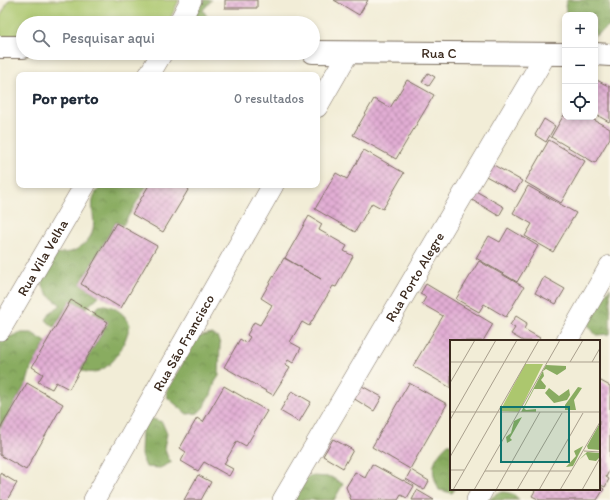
<!DOCTYPE html>
<html lang="pt">
<head>
<meta charset="utf-8">
<style>
	:root { --surface:#fff; --page:#f6f6f7; --text:#1f2937; --muted:#747a83; --line:#e0e1e3 }
	body { margin:0; font-family:Itim,sans-serif; background:var(--page); color:var(--text) }
	.controls { position:absolute; right:12px; top:12px; display:grid; overflow:hidden; border-radius:8px; box-shadow:0 2px 6px #0003 }
	.controls button { width:36px; height:36px; display:grid; place-items:center; padding:0; border:0; border-bottom:1px solid var(--line); background:var(--surface); color:var(--text); font:20px sans-serif }
	.list { margin:0; padding:0; list-style:none }
	h2 { display:flex; justify-content:space-between; align-items:center; height:52px; margin:0; padding:0 16px; font-size:17px }
	h2 small { font-size:13px; font-weight:400; color:var(--muted) }
	.icon { flex:none; width:22px; height:22px; fill:none; stroke:currentColor; stroke-width:2; stroke-linecap:round; stroke-linejoin:round }
	.map { position:relative; flex:none; width:610px; height:500px; overflow:hidden }
	.search { position:absolute; background:var(--surface); box-shadow:0 2px 6px #0003; left:16px; top:16px; width:304px; height:44px; display:flex; align-items:center; gap:10px; box-sizing:border-box; padding:0 14px; border-radius:22px; color:var(--muted); font-size:15px }
	.panel { position:absolute; background:var(--surface); box-shadow:0 2px 6px #0003; left:16px; top:72px; width:304px; height:116px; border-radius:8px }
	.map>svg:first-child { display:block }
</style>
</head>
<body>
<div class="map">
<svg width="610" height="500" viewBox="0 0 610 500">
	<defs>
		<pattern id="forest-crowns" width="20" height="18" patternUnits="userSpaceOnUse"><rect width="20" height="18" fill="#89ac61"/><path d="M2 6a3 3 0 1 1 6 0M12 15a3 3 0 1 1 6 0" fill="none" stroke="#718c4f"/></pattern>
		<pattern id="building-cross-hatch" width="8" height="8" patternUnits="userSpaceOnUse"><rect width="8" height="8" fill="#e2add4"/><path d="M0 0l8 8M0 8l8-8" fill="none" stroke="#b88dab"/></pattern>
	</defs>
	<rect width="100%" height="100%" fill="#fbf7ec"/>
	<filter id="ink" filterUnits="userSpaceOnUse"><feTurbulence type="fractalNoise" baseFrequency=".025" numOctaves="2"/><feDisplacementMap in="SourceGraphic" scale="8" xChannelSelector="R" yChannelSelector="G"/><feConvolveMatrix kernelMatrix="1 2 1 2 8 2 1 2 1" color-interpolation-filters="sRGB"/></filter>
	<filter id="wash" filterUnits="userSpaceOnUse"><feTurbulence type="fractalNoise" baseFrequency=".012" numOctaves="4" result="noise"/><feDisplacementMap in="SourceGraphic" scale="16" xChannelSelector="R" yChannelSelector="G"/><feGaussianBlur stdDeviation="0.9" result="paint"/><feColorMatrix in="noise" values="0 0 0 0 0 0 0 0 0 0 0 0 0 0 0 0 0 1.4 0 .05"/><feComposite in="paint" operator="in"/></filter>
	<g filter="url(#wash)">
		<rect width="100%" height="100%" fill="#f2edd7"/>
		<g fill="url(#forest-crowns)" stroke="#626b40">
			<path d="M 195,0 L 212,0 L 203,10 L 211,23 L 183,23 Z"/>
			<path d="M 567,0 L 610,0 L 610,26 L 595,36 L 595,15 L 567,15 L 565,6 Z"/>
			<path d="M 105,185 L 147,185 L 123,225 L 116,222 L 80,284 L 99,296 L 86,308 L 71,300 L 54,327 L 46,320 L 51,312 L 61,305 C 48,296 36,286 45,268 C 47,263 51,258 57,255 C 61,252 67,253 71,252 C 79,249 86,243 90,237 C 101,219 81,197 105,185 Z"/>
			<path d="M 610,288 L 610,334 L 596,335 L 588,325 L 592,313 Z"/>
			<path d="M 105,305 C 116,307 126,315 130,325 C 128,333 123,347 118,354 C 111,366 93,379 81,369 L 108,322 L 93,312 L 99,306 Z"/>
			<path d="M 19,333 L 32,333 L 46,342 L 31,368 L 27,382 L 0,428 L 0,338 L 10,337 Z"/>
			<path d="M 212,334 L 217,337 L 220,343 L 219,376 L 215,382 L 211,395 L 206,401 L 204,407 L 198,413 L 187,414 L 168,398 L 166,392 L 198,337 Z"/>
			<path d="M 150,418 L 162,422 L 167,434 L 164,447 L 168,458 L 172,462 L 160,468 L 146,467 L 141,455 L 142,429 Z"/>
			<path d="M 448,444 L 451,444 L 451,489 L 455,489 L 452,493 L 439,490 C 430,470 431,460 448,444 Z"/>
			<path d="M 311,476 L 331,477 L 343,484 L 334,500 L 294,500 L 305,479 Z"/>
			<path d="M 504,492 C 511,493 515,494 519,500 L 488,500 L 498,493 Z"/>
		</g>
		<path fill="#acc76e" stroke="#747846" d="M 9,0 L 179,0 L 168,23 L 23,23 L 23,43 L 0,42 L 0,17 Z"/>
		<g id="blocks">
			<g fill="url(#building-cross-hatch)">
				<rect x="225" y="0" width="32" height="8"/>
				<path d="M 334,0 L 368,0 L 359,15 Z"/>
				<path d="M 428,73 L 435,77 L 429,86 L 422,82 Z"/>
				<path d="M 595,79 L 610,87 L 610,120 L 609,122 L 595,114 Z"/>
				<path d="M 407,80 L 434,95 L 396,159 L 353,135 L 374,99 L 390,108 Z"/>
				<path d="M 565,113 L 565,117 L 589,117 L 610,129 L 610,138 L 595,163 L 551,137 Z"/>
				<path d="M 544,119 L 555,126 L 546,142 L 535,135 Z"/>
				<path d="M 549,140 L 585,161 L 561,203 L 525,182 Z"/>
				<path d="M 364,150 L 404,173 L 383,209 L 372,203 L 355,232 L 315,209 L 336,173 L 347,179 Z"/>
				<path d="M 490,163 L 522,181 L 515,192 L 484,175 Z"/>
				<path d="M 149,185 L 191,185 L 163,232 L 132,214 Z"/>
				<path d="M 528,186 L 576,213 L 553,252 L 525,236 L 532,224 L 513,213 Z"/>
				<path d="M 472,189 L 504,207 L 499,216 L 467,197 Z"/>
				<path d="M 309,216 L 322,224 L 319,230 L 347,246 L 344,251 L 353,256 L 336,287 L 333,286 L 309,326 L 302,322 L 290,342 L 301,348 L 293,363 L 288,360 L 285,365 L 290,368 L 273,395 L 224,367 L 240,339 L 246,343 L 250,337 L 247,335 L 254,322 L 260,325 L 272,305 L 261,298 L 284,258 L 321,279 L 285,258 Z"/>
				<path d="M 116,223 L 157,246 L 121,308 L 81,284 Z"/>
				<path d="M 508,228 L 538,246 L 517,282 L 476,258 L 489,236 L 500,242 Z"/>
				<path d="M 479,261 L 524,287 L 506,317 L 484,304 L 479,312 L 456,299 Z"/>
				<path d="M 544,277 L 565,289 L 556,304 L 535,293 Z"/>
				<path d="M 426,284 L 493,324 L 483,341 L 451,341 L 451,388 L 413,366 L 443,316 L 422,304 L 426,297 L 420,294 Z"/>
				<path d="M 71,300 L 108,322 L 69,389 L 56,382 L 52,389 L 38,382 L 43,374 L 32,367 Z"/>
				<path d="M 516,316 L 527,323 L 524,329 L 540,338 L 538,341 L 523,341 L 511,334 L 515,328 L 510,325 Z"/>
				<path d="M 599,380 L 610,386 L 610,469 L 606,477 L 609,479 L 605,487 L 599,484 Z"/>
				<path d="M 27,383 L 63,404 L 26,470 L 0,455 L 0,429 Z"/>
				<path d="M 409,383 L 447,404 L 410,469 L 372,447 Z"/>
				<path d="M 360,385 L 382,397 L 374,411 L 353,398 Z"/>
				<path d="M 224,386 L 267,411 L 246,446 L 237,441 L 224,464 L 233,469 L 229,476 L 204,462 L 198,471 L 181,461 L 186,452 L 180,448 L 197,418 L 203,422 Z"/>
				<path d="M 292,391 L 311,402 L 299,422 L 280,411 Z"/>
				<path d="M 333,439 L 353,450 L 343,468 L 323,456 Z"/>
				<path d="M 372,464 L 403,481 L 403,480 L 414,486 L 407,498 L 401,495 L 398,500 L 351,500 L 346,487 L 355,472 L 365,478 Z"/>
				<path d="M 411,470 L 429,481 L 424,490 L 406,479 Z"/>
				<path d="M 0,473 L 17,483 L 7,500 L 0,500 Z"/>
				<path d="M 198,475 L 211,482 L 201,500 L 184,500 Z"/>
				<path d="M 599,486 L 604,489 L 597,500 L 540,500 L 532,496 L 536,489 L 599,489 Z"/>
				<path d="M 417,490 L 434,500 L 412,500 Z"/>
			</g>
		</g>
	</g>
	<g filter="url(#ink)">
		<use href="#blocks" fill-opacity="0" stroke="#7b6e5f" stroke-width="1"/>
		<g fill="none" stroke-linecap="round" stroke-linejoin="round">
			<defs>
				<g id="street">
					<path d="M 179,23 L 191,0"/>
					<path d="M 149,75 L 162,53"/>
					<path d="M 317,107 L 348,53"/>
					<path id="s1" d="M 0,330 L 85,185"/>
					<path d="M 567,341 L 610,266"/>
					<path id="s2" d="M 94,500 L 273,185"/>
					<path id="s3" d="M 283,500 L 546,54"/>
					<path d="M 477,500 L 483,489"/>
				</g>
				<g id="secondary">
					<path d="M 0,47 L 23,47"/>
					<path id="s4" d="M 313,52 L 565,54"/>
					<path d="M 595,54 L 610,55"/>
				</g>
			</defs>
			<use href="#street" stroke="#7b6e5f" stroke-width="22"/>
			<use href="#secondary" stroke="#7b6e5f" stroke-width="24"/>
			<use href="#street" stroke="#fff" stroke-width="21"/>
			<use href="#secondary" stroke="#fff" stroke-width="22"/>
		</g>
	</g>
	<g text-anchor="middle" dominant-baseline="central" stroke-width="3" stroke-linejoin="round" paint-order="stroke">
		<g font-size="14" fill="#3b2a1e" stroke="#fbf7ec">
			<text stroke="none"><textPath href="#s4" startOffset="126">Rua C</textPath></text>
			<text stroke="none"><textPath href="#s1" startOffset="84">Rua Vila Velha</textPath></text>
			<text stroke="none"><textPath href="#s3" startOffset="259">Rua Porto Alegre</textPath></text>
			<text stroke="none"><textPath href="#s2" startOffset="181">Rua São Francisco</textPath></text>
		</g>
	</g>
	<g transform="translate(450 340)">
		<rect width="150" height="150" fill="#f2edd7"/>
		<path d="M 96,25 L 116,26 L 116,29 L 107,35 L 96,29 L 93,31 L 94,36 L 91,40 L 96,46 L 95,49 L 84,49 L 74,68 L 76,70 L 86,69 L 86,72 L 71,72 ZM 128,47 L 132,48 L 124,60 L 126,70 L 115,70 L 115,65 ZM 99,48 L 109,56 L 119,49 L 120,55 L 117,60 L 104,63 L 95,53 ZM 72,77 L 60,98 L 62,100 L 57,103 L 56,97 L 61,93 L 64,81 ZM 150,83 L 150,110 L 138,109 L 137,106 ZM 133,106 L 123,126 L 116,127 L 126,116 L 124,111 ZM 137,112 L 149,113 L 150,117 L 146,121 L 139,120 L 136,114 L 129,120 Z" fill="#89ac61"/>
		<path d="M 75,24 L 93,24 L 69,72 L 50,71 Z" fill="#acc76e"/>
		<path fill="none" stroke="#a99f8d" stroke-width="1" d="M 0,22 L 150,22M 120,22 L 133,0M 142,22 L 150,8M 0,43 L 25,0M 0,72 L 150,72M 0,80 L 46,0M 134,111 L 150,112M 0,117 L 67,0M 0,130 L 14,130M 35,131 L 121,131M 3,150 L 89,0M 24,150 L 110,0M 46,150 L 90,72M 67,150 L 112,73M 89,150 L 133,73M 110,150 L 150,82M 132,150 L 150,118"/>
		<path fill="#0f766e" fill-opacity="0.15" stroke="#0f766e" stroke-width="2" d="M 51,67 L 119,67 L 119,122 L 51,122 Z"/>
		<rect width="150" height="150" fill="none" stroke="#3b2a1e" stroke-width="2"/>
	</g>
</svg>
<div class="controls">
<button>+</button>
<button>−</button>
<button><svg class="icon" aria-label="locate" viewBox="0 0 24 24"><circle cx="12" cy="12" r="6"/><path d="M12 2v4M12 18v4M2 12h4M18 12h4"/></svg></button>
</div>
<div class="search"><svg class="icon" aria-label="search" viewBox="0 0 24 24"><circle cx="10" cy="10" r="6"/><path d="M15 15l6 6"/></svg>Pesquisar aqui</div>
<section class="panel">
<h2>Por perto<small>0 resultados</small></h2>
<ul class="list">
</ul>
</section>
</div>
</body>
</html>
